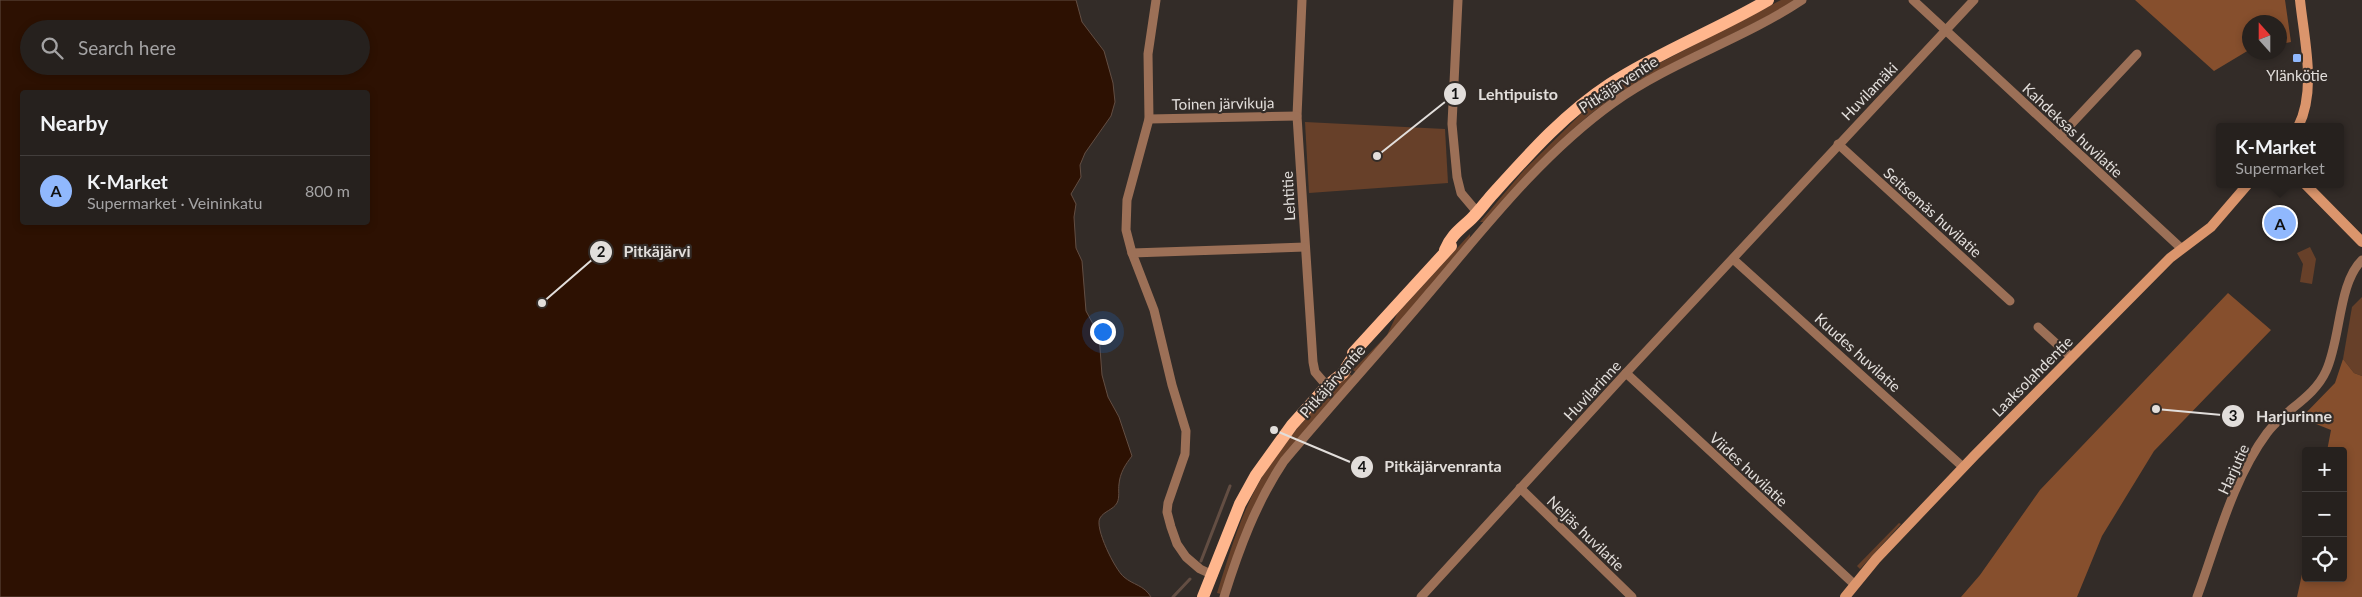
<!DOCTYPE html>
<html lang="en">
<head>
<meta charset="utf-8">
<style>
	:root { --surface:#26211e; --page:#322e2b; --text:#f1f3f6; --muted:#a4a3a4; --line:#423e3c; --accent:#90b8fd }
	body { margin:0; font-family:Lato,sans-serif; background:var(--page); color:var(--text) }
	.controls { position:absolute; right:15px; bottom:15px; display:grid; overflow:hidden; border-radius:5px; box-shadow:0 2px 8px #0003 }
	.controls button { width:45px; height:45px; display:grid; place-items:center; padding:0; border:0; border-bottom:1px solid var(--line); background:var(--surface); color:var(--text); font:25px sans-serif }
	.compass { position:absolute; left:2242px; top:15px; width:45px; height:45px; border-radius:50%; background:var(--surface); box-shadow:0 2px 8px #0003; rotate:339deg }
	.you { position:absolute; left:1102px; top:331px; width:18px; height:18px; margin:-12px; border:4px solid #fff; border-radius:50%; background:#1a73e8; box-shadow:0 0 0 8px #1a73e833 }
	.badge { display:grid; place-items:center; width:32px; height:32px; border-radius:50%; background:var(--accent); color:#111; font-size:16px; font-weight:700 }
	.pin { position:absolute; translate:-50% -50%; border:2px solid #fff; box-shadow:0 1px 5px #0006 }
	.popup { position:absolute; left:2216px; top:123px; width:128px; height:65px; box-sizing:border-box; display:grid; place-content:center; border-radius:5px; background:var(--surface); filter:drop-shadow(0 1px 4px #0005); font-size:16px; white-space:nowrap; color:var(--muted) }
	.popup b { font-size:19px; color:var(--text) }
	.popup::after { content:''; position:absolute; left:50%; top:100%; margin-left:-10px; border:10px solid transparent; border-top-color:var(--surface) }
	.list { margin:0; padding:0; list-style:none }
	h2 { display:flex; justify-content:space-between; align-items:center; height:65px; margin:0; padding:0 20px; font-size:21px }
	h2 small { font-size:16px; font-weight:400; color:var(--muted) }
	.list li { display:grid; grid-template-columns:32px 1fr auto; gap:15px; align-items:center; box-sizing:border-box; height:70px; padding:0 20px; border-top:1px solid var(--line) }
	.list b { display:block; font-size:19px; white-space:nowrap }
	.list p { margin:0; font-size:16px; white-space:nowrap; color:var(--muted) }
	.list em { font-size:16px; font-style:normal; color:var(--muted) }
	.icon { flex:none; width:28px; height:28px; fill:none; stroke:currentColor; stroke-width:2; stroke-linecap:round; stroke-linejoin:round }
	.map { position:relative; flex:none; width:2362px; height:597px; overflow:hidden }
	.search { position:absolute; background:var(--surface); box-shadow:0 2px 8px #0003; left:20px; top:20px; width:350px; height:55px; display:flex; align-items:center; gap:12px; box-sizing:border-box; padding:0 18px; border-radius:28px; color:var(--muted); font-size:19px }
	.panel { position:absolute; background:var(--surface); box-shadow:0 2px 8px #0003; left:20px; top:90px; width:350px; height:135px; border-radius:5px }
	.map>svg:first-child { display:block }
</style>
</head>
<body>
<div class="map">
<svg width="2362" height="597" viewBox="0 0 2362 597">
	<rect width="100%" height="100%" fill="#332c28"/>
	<g fill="#674029">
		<path d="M 1781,0 L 1796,0 C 1737,35 1667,61 1611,99 C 1563,131 1525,180 1486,222 L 1480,222 L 1524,170 L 1587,108 L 1621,83 Z"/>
		<path d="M 1305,122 L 1445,129 L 1448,183 L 1309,193 Z"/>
		<path d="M 1470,234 L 1470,240 L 1357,373 L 1353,370 L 1387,335 L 1397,314 Z"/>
		<path d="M 2310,247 L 2316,259 L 2312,284 L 2300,282 L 2303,264 L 2297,253 Z"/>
		<path d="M 2362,297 L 2362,376 L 2354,373 L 2343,359 L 2352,307 Z"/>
		<path d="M 1348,373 L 1354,377 L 1280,464 L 1221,594 L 1217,593 C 1231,549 1243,505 1269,466 C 1291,432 1321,402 1348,373 Z"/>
		<path d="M 1899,523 L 1901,524 L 1860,569 L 1857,566 Z"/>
	</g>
	<g fill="#864f2d">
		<path d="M 2135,0 L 2285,0 L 2291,42 L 2280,44 L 2280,22 L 2250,22 L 2249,50 L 2214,71 Z"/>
		<path d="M 2228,293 L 2271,330 L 2154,451 L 2102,536 L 2077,597 L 1961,597 L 1980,575 L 2040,490 Z"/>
		<path d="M 2343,359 L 2354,373 L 2362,376 L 2362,597 L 2297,597 L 2306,556 L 2306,578 L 2343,578 L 2343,451 L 2327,451 L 2331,430 L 2301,418 L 2335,383 Z"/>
	</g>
	<path fill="#2d1102" stroke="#634e43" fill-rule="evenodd" d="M 0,0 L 1076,0 L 1082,22 L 1104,51 L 1113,83 L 1115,102 L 1111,116 L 1085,153 L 1080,165 L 1081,177 L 1071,194 L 1076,204 L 1074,217 L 1076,248 L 1082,261 L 1086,311 L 1099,335 L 1102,375 L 1108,397 L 1119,417 L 1132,456 C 1125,465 1120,473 1119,484 C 1118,490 1120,497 1117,503 C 1113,510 1104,511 1100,518 C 1094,527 1115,570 1124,577 C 1133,585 1144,585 1151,597 L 0,597 ZM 29,29 L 361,29 L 361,66 L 29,66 ZM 22,92 L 368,92 L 368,222 L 22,222 Z"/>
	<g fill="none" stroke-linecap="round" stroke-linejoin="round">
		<g stroke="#634e43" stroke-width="3">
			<path d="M 1201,561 L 1230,486"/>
			<path d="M 1173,597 L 1190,579"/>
		</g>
		<g stroke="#9c7057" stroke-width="9">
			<path d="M 1156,0 L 1148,54 L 1149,119 L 1127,200 L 1126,230 L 1132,253 L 1154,310 L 1172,385 L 1186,431 L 1185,454 L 1168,503 L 1167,512 L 1171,527 L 1177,544 L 1186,557 L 1200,569 L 1213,575"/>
			<path d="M 1302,0 L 1297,116 L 1313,362 L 1315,372 L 1327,386"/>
			<path d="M 1458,0 L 1452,124 L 1457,177 L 1461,193 L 1477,212"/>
			<path d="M 1913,0 L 2182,249"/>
			<path d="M 1149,119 L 1297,116"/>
			<path d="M 2060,136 L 2137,54"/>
			<path d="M 1838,144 L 2010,301"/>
			<path d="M 1132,253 L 1305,247"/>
			<path d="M 1733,259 L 1963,467"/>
			<path d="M 2038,327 L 2071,357"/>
			<path d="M 1626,373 L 1854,584"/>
			<path d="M 1520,488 L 1632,597"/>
			<path d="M 1224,597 C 1239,549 1256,503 1284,461 C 1332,404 1382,349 1430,292 C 1486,226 1542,154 1613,103 C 1672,61 1742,40 1802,0"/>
			<path d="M 1421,597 L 1626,373 L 1974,0"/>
			<path d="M 2197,597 C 2217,543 2232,480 2267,433 C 2284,410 2314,398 2326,371 C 2341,339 2338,283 2362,260"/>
		</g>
		<g stroke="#db956c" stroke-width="10">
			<path d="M 2298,127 C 2317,90 2304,39 2300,0"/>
			<path d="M 2305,184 L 2362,242"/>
			<path d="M 1845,597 L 1876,559 L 1975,455 L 2170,258 L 2211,227 L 2248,184"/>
		</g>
		<g stroke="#ffb68d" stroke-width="12">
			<path d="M 1445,250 C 1451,236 1458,231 1469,221 C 1477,214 1484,204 1491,196 C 1528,155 1564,114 1610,84 C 1661,51 1717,30 1768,0"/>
			<path d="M 1353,353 L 1451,246"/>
			<path d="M 1203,597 L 1240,504 L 1256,475 L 1292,425 L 1327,386 L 1343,373 L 1358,349"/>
		</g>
	</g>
	<rect fill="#90b8fd" stroke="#332c28" stroke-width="2" x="2292" y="53" width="10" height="10" rx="2.5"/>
	<g text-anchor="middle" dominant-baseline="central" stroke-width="4.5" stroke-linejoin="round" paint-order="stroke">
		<g font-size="15" fill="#e2dedb" stroke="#332c28">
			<text x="2297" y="75">Ylänkötie</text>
		</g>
		<g font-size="15" fill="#e2dedb" stroke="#332c28">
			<text transform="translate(1618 84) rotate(-33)">Pitkäjärventie</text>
			<text transform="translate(1869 91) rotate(-46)">Huvilamäki</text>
			<text transform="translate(1223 103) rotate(-1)">Toinen järvikuja</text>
			<text transform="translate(2073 130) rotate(43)">Kahdeksas huvilatie</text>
			<text transform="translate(1288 196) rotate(-93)">Lehtitie</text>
			<text transform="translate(1933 212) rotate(42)">Seitsemäs huvilatie</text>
			<text transform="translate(1858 352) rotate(42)">Kuudes huvilatie</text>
			<text transform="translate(2032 376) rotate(-45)">Laaksolahdentie</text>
			<text transform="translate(1332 381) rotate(-49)">Pitkäjärventie</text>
			<text transform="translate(1592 390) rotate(-47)">Huvilarinne</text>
			<text transform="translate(1749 469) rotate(43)">Viides huvilatie</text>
			<text transform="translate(2233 469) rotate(-65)">Harjutie</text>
			<text transform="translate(1586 533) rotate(44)">Neljäs huvilatie</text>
		</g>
	</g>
	<path fill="none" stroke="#e2dedb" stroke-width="2" d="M1377 156L1455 94M542 303L601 252M2156 409L2233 416M1274 430L1362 467"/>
	<g fill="#e2dedb" stroke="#332c28" stroke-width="2">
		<circle cx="1377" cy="156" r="5"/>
		<circle cx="542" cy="303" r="5"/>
		<circle cx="2156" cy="409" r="5"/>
		<circle cx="1274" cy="430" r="5"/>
		<circle cx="1455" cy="94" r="12"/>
		<circle cx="601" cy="252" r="12"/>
		<circle cx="2233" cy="416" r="12"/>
		<circle cx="1362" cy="467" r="12"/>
	</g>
	<g font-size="15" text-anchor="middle" font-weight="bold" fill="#111">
		<text x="1455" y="99">1</text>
		<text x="601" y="257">2</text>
		<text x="2233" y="421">3</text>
		<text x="1362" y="472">4</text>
	</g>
	<g font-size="16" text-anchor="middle" font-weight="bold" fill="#e2dedb" stroke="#332c28" stroke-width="4.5" stroke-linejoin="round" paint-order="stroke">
		<text x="1518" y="100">Lehtipuisto</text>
		<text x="657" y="257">Pitkäjärvi</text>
		<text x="2294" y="422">Harjurinne</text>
		<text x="1443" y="472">Pitkäjärvenranta</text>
	</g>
</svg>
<div class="controls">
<button>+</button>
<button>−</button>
<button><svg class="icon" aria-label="locate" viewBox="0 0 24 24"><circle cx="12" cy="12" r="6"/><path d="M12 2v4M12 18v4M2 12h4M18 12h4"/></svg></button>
</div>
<svg class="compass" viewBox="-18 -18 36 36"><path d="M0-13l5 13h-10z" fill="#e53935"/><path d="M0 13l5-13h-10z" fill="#a4a3a4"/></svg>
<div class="you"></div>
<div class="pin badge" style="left:2280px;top:223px">A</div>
<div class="popup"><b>K-Market</b>Supermarket</div>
<div class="search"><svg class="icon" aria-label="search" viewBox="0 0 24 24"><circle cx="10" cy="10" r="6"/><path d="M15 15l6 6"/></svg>Search here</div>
<section class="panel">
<h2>Nearby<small></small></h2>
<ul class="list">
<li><span class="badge">A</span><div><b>K-Market</b><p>Supermarket · Veininkatu</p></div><em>800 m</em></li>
</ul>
</section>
</div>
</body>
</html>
